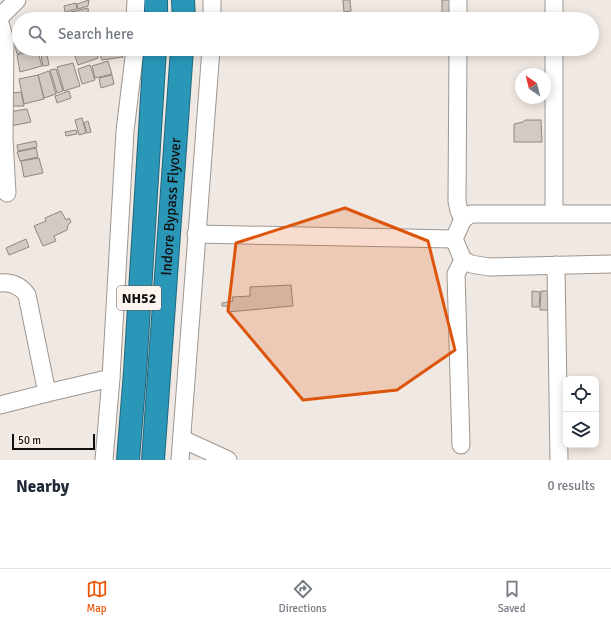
<!DOCTYPE html>
<html lang="en">
<head>
<meta charset="utf-8">
<style>
	:root { --surface:#fff; --page:#f2f2f3; --text:#1f2937; --muted:#747a83; --line:#e0e1e3; --accent:#ea580c }
	body { margin:0; font-family:Signika,sans-serif; background:var(--page); color:var(--text) }
	.controls { position:absolute; right:12px; bottom:12px; display:grid; overflow:hidden; border-radius:8px; box-shadow:0 2px 10px #0003 }
	.controls button { width:36px; height:36px; display:grid; place-items:center; padding:0; border:0; border-bottom:1px solid var(--line); background:var(--surface); color:var(--text); font:20px sans-serif }
	.compass { position:absolute; left:515px; top:68px; width:36px; height:36px; border-radius:50%; background:var(--surface); box-shadow:0 2px 10px #0003; rotate:325deg }
	.scale { position:absolute; left:12px; bottom:10px; width:83px; box-sizing:border-box; padding-left:4px; border:2px solid #110f0d; border-top:0; font-size:11px; line-height:14px; white-space:nowrap; color:#110f0d; -webkit-text-stroke:3px #fdf5ef; paint-order:stroke }
	.list { margin:0; padding:0; list-style:none }
	h2 { display:flex; justify-content:space-between; align-items:center; height:52px; margin:0; padding:0 16px; font-size:17px }
	h2 small { font-size:13px; font-weight:400; color:var(--muted) }
	.icon { flex:none; width:22px; height:22px; fill:none; stroke:currentColor; stroke-width:2; stroke-linecap:round; stroke-linejoin:round }
	.map { position:relative; flex:none; width:611px; height:460px; overflow:hidden }
	.search { position:absolute; background:var(--surface); box-shadow:0 2px 10px #0003; left:12px; right:12px; top:12px; height:44px; display:flex; align-items:center; gap:10px; box-sizing:border-box; padding:0 14px; border-radius:22px; color:var(--muted); font-size:15px }
	.sheet { height:108px; background:var(--surface) }
	nav { display:flex; justify-content:space-around; align-items:center; box-sizing:border-box; height:56px; border-top:1px solid var(--line); background:var(--surface); font-size:11px; color:var(--muted) }
	nav a { display:grid; justify-items:center; gap:2px }
	nav .on { color:var(--accent) }
	.map>svg:first-child { display:block }
</style>
</head>
<body>
<div class="map">
<svg width="611" height="460" viewBox="0 0 611 460">
	<rect width="100%" height="100%" fill="#f0e8e2"/>
	<g fill="#d2cac4" stroke="#8e8782">
		<path d="M 89,0 L 88,6 L 78,9 L 77,4 Z"/>
		<path d="M 343,0 L 350,0 L 351,11 L 344,12 Z"/>
		<rect x="442" y="0" width="10" height="19"/>
		<path d="M 76,3 L 77,9 L 65,12 L 64,6 Z"/>
		<path d="M 88,8 L 89,19 L 65,19 L 63,14 Z"/>
		<path d="M 19,35 L 19,49 L 28,49 L 17,54 L 13,37 Z"/>
		<path d="M 37,49 L 42,66 L 20,72 L 17,55 Z"/>
		<path d="M 40,49 L 46,49 L 49,65 L 43,66 Z"/>
		<path d="M 76,49 L 99,49 L 95,50 L 98,58 L 78,65 L 73,50 Z"/>
		<path d="M 121,50 L 123,57 L 102,60 L 100,55 Z"/>
		<path d="M 108,61 L 112,74 L 95,78 L 92,66 Z"/>
		<path d="M 73,63 L 80,86 L 64,91 L 57,67 Z"/>
		<path d="M 90,65 L 95,80 L 82,84 L 78,69 Z"/>
		<path d="M 56,69 L 63,91 L 57,93 L 50,70 Z"/>
		<path d="M 49,71 L 56,94 L 44,98 L 38,75 Z"/>
		<path d="M 38,75 L 44,99 L 24,104 L 19,79 Z"/>
		<path d="M 112,75 L 114,84 L 101,88 L 99,78 Z"/>
		<path d="M 69,91 L 71,98 L 57,103 L 55,96 Z"/>
		<path d="M 21,92 L 24,106 L 11,106 L 12,93 Z"/>
		<path d="M 27,109 L 31,122 L 11,126 L 9,112 Z"/>
		<path d="M 82,118 L 86,133 L 79,135 L 75,120 Z"/>
		<path d="M 525,120 L 541,120 L 542,142 L 514,142 L 514,124 L 523,122 Z"/>
		<path d="M 88,121 L 91,132 L 87,133 L 84,123 Z"/>
		<path d="M 76,130 L 77,134 L 66,136 L 65,132 Z"/>
		<path d="M 36,141 L 37,147 L 18,151 L 17,145 Z"/>
		<path d="M 36,148 L 38,157 L 20,161 L 17,152 Z"/>
		<path d="M 39,158 L 43,173 L 24,177 L 21,161 Z"/>
		<path d="M 61,211 L 66,220 L 69,218 L 71,222 L 68,225 L 67,230 L 54,236 L 56,241 L 43,246 L 34,226 L 46,221 L 45,218 Z"/>
		<path d="M 26,239 L 29,247 L 9,255 L 6,248 Z"/>
		<path d="M 291,285 L 293,306 L 228,312 L 227,306 L 222,306 L 222,303 L 233,301 L 232,297 L 250,296 L 250,287 Z"/>
		<path d="M 532,291 L 540,292 L 539,307 L 532,307 Z"/>
		<path d="M 541,291 L 549,291 L 549,310 L 540,310 Z"/>
	</g>
	<g fill="none" stroke-linecap="round" stroke-linejoin="round">
		<defs>
			<g id="minor">
				<path d="M 212,0 L 212,19"/>
				<path d="M 0,17 L 17,0"/>
				<path d="M 135,19 L 136,0"/>
				<path d="M 458,19 L 458,0"/>
				<path d="M 554,19 L 554,0"/>
				<path d="M 0,23 L 5,41 L 4,138 L 7,193"/>
				<path d="M 458,49 L 457,201 L 459,211 L 463,219"/>
				<path d="M 554,213 L 554,49"/>
				<path d="M 611,214 L 471,214 L 463,219 L 454,239 L 463,260 L 471,264 L 489,267 L 611,264"/>
				<path d="M 196,234 L 454,239"/>
				<path d="M 556,265 L 559,460"/>
				<path d="M 0,283 C 11,282 20,285 27,295 L 47,393 L 0,405"/>
				<path d="M 47,393 L 111,378"/>
				<path d="M 182,439 L 228,460"/>
				<path d="M 461,445 L 456,274 L 463,260"/>
				<path d="M 104,460 L 111,378 L 125,131 L 135,49"/>
				<path d="M 180,460 L 211,49"/>
			</g>
			<g id="highway">
				<path d="M 156,0 L 156,19"/>
				<path d="M 183,0 L 184,19"/>
				<path d="M 128,460 L 135,372 L 155,49"/>
				<path id="s1" d="M 153,460 L 182,49"/>
			</g>
		</defs>
		<use href="#minor" stroke="#9d9690" stroke-width="19"/>
		<use href="#highway" stroke="#21677d" stroke-width="24"/>
		<use href="#minor" stroke="#fff" stroke-width="17"/>
		<use href="#highway" stroke="#2a97b9" stroke-width="22"/>
	</g>
	<path fill="#dd550c" fill-opacity="0.2" stroke="#dd550c" stroke-width="3" stroke-linejoin="round" d="M 345,208 L 428,241 L 455,350 L 397,390 L 303,400 L 228,311 L 236,243 Z"/>
	<g text-anchor="middle" dominant-baseline="central" stroke-width="3" stroke-linejoin="round" paint-order="stroke">
		<rect fill="#fdf5ef" stroke="#585451" stroke-width="1" x="117" y="286" width="44" height="24" rx="3"/>
		<g font-size="14" font-weight="bold" fill="#110f0d">
			<text x="139" y="298">NH52</text>
		</g>
		<g font-size="15" fill="#110f0d" stroke="#fdf5ef">
			<text stroke="none"><textPath href="#s1" startOffset="254">Indore Bypass Flyover</textPath></text>
		</g>
	</g>
</svg>
<div class="controls">
<button><svg class="icon" aria-label="locate" viewBox="0 0 24 24"><circle cx="12" cy="12" r="6"/><path d="M12 2v4M12 18v4M2 12h4M18 12h4"/></svg></button>
<button><svg class="icon" aria-label="layers" viewBox="0 0 24 24"><path d="M12 4l9 5-9 5-9-5zM3 14l9 5 9-5"/></svg></button>
</div>
<svg class="compass" viewBox="-18 -18 36 36"><path d="M0-13l5 13h-10z" fill="#e53935"/><path d="M0 13l5-13h-10z" fill="#747a83"/></svg>
<div class="scale">50 m</div>
<div class="search"><svg class="icon" aria-label="search" viewBox="0 0 24 24"><circle cx="10" cy="10" r="6"/><path d="M15 15l6 6"/></svg>Search here</div>
</div>
<section class="sheet">
<h2>Nearby<small>0 results</small></h2>
<ul class="list">
</ul>
</section>
<nav>
<a class="on"><svg class="icon" aria-label="map" viewBox="0 0 24 24"><path d="M3 6l6-2 6 2 6-2v14l-6 2-6-2-6 2zM9 4v14M15 6v14"/></svg>Map</a>
<a><svg class="icon" aria-label="directions" viewBox="0 0 24 24"><path d="M12 3l9 9-9 9-9-9zM9 14v-3h6M13 9l2 2-2 2"/></svg>Directions</a>
<a><svg class="icon" aria-label="saved" viewBox="0 0 24 24"><path d="M7 4h10v16l-5-4-5 4z"/></svg>Saved</a>
</nav>
</body>
</html>
